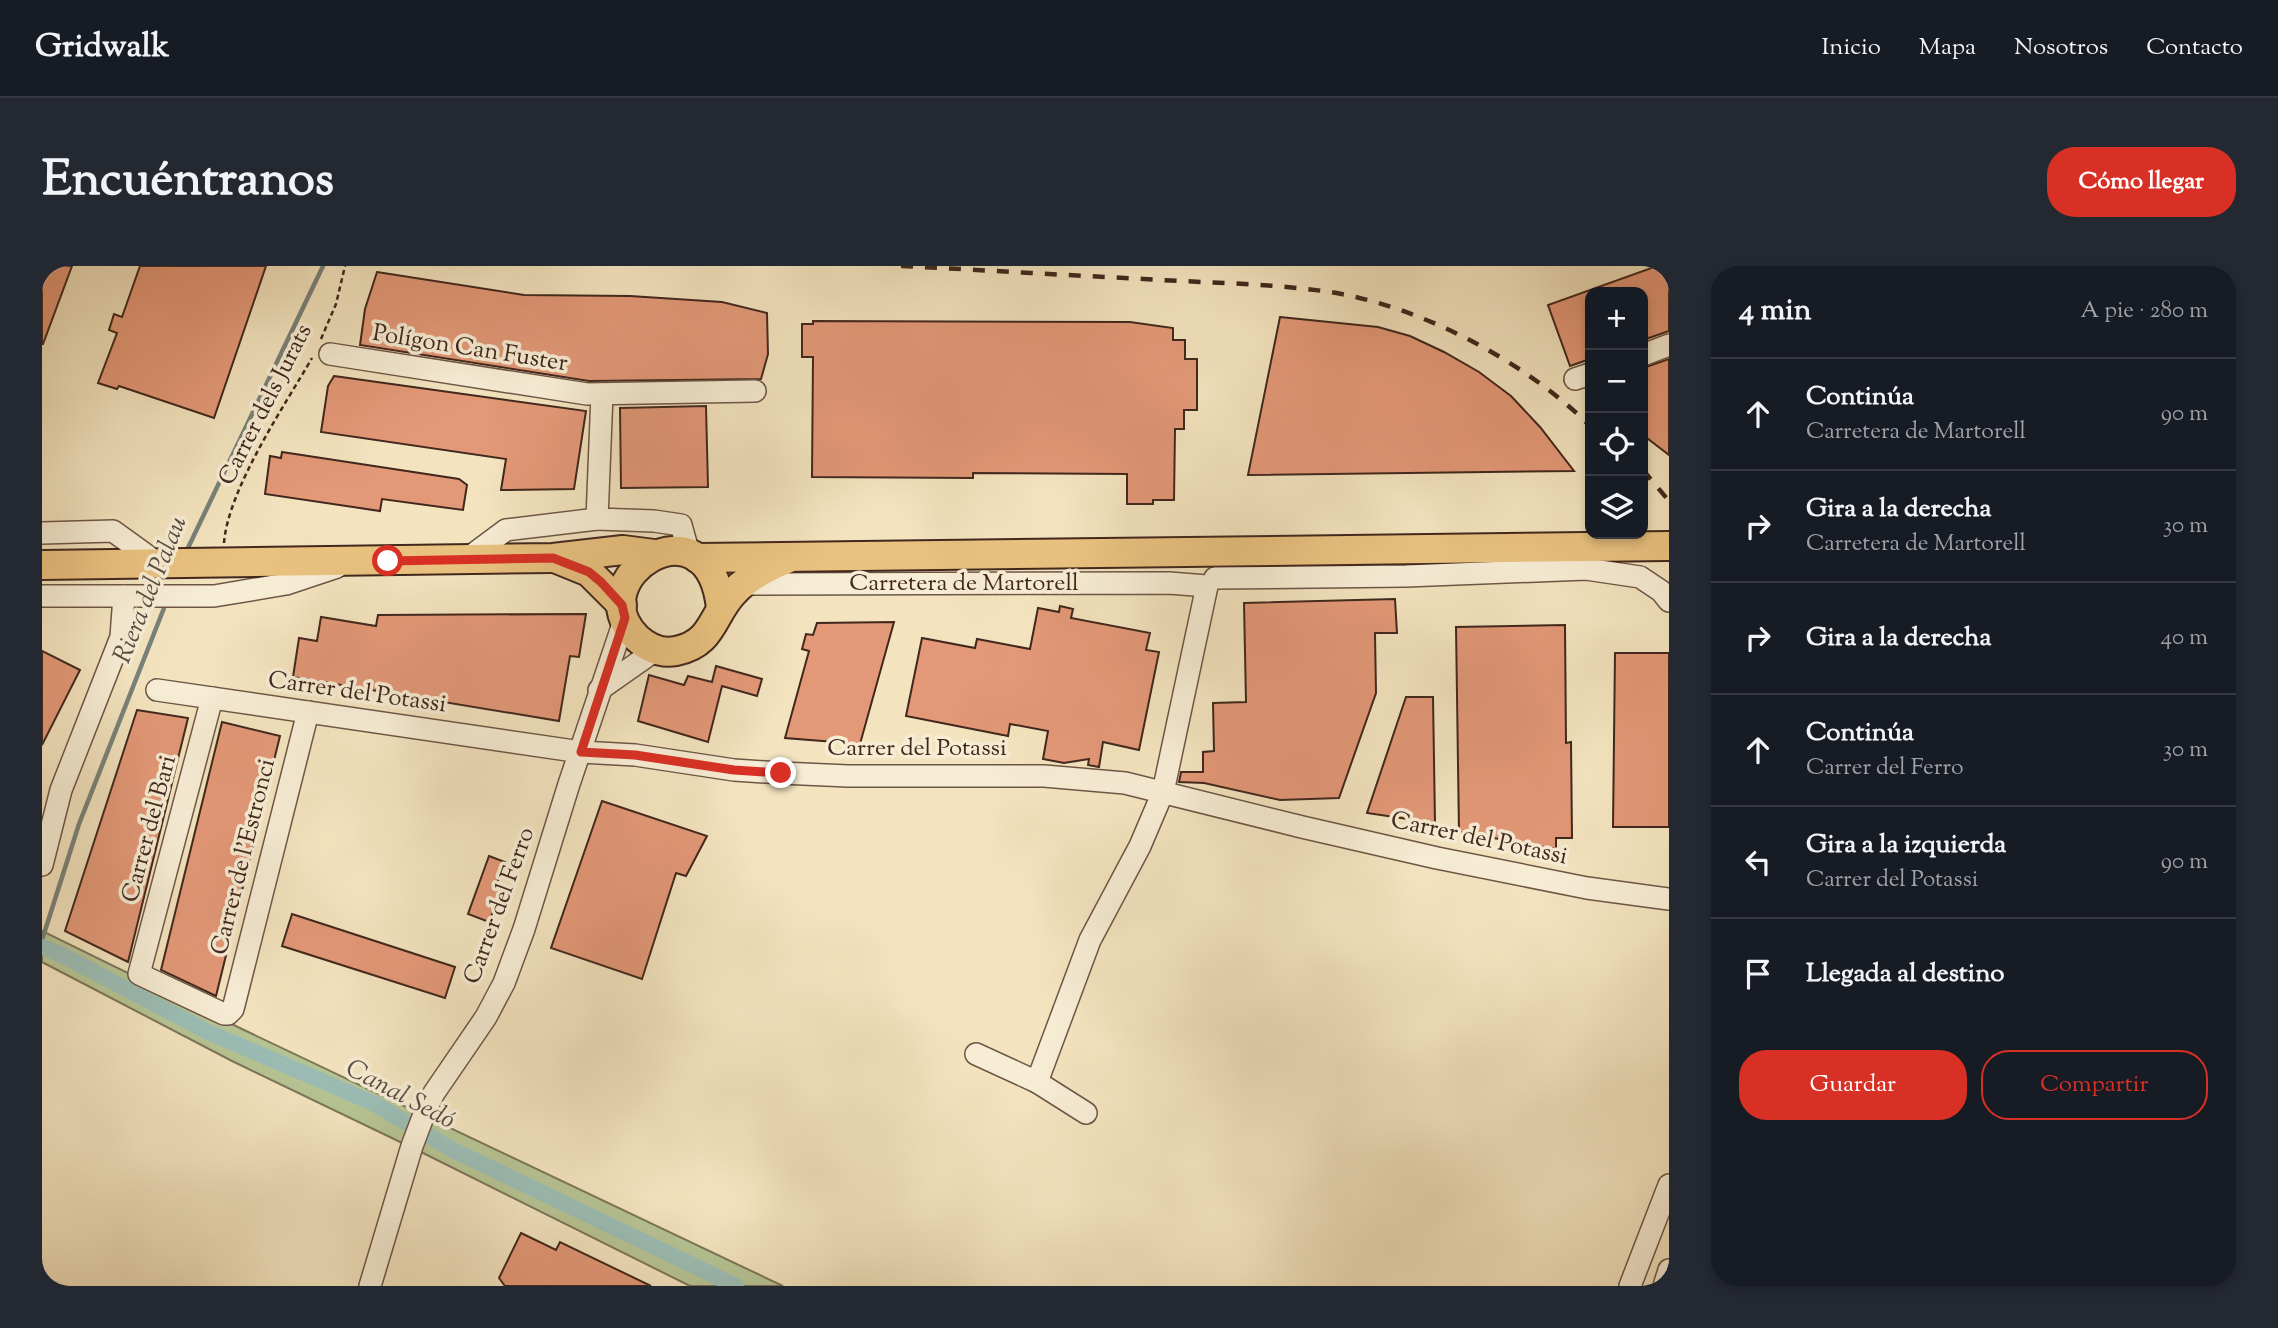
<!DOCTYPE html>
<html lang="es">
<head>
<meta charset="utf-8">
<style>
	:root { --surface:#171b24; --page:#242831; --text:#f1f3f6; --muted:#9ea1a6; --line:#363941; --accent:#d93025 }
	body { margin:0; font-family:"Sorts Mill Goudy",serif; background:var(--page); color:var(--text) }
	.controls { position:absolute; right:21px; top:21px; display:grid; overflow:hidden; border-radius:14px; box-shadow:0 4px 10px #0003 }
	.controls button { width:63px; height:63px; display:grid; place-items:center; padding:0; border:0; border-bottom:2px solid var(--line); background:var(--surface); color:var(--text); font:35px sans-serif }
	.stop { position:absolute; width:21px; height:21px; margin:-16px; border:5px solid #d93025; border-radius:50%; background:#fff }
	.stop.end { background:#d93025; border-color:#fff; box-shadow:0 2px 7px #0008 }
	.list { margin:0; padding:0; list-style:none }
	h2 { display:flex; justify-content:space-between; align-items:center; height:91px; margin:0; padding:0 28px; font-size:30px }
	h2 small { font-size:23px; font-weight:400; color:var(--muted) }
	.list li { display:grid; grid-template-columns:46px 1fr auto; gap:21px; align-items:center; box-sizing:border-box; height:112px; padding:0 28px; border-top:2px solid var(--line) }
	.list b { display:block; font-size:26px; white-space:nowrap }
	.list p { margin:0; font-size:23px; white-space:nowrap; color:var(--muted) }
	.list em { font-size:23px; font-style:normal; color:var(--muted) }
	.actions { display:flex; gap:14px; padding:21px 28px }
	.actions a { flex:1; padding:16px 0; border:2px solid var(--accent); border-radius:28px; text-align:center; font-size:24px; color:var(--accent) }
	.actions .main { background:var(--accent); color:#fff }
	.icon { flex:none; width:38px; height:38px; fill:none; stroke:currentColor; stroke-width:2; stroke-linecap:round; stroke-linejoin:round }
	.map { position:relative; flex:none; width:1627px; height:1020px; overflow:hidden; border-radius:28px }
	header { display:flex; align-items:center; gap:42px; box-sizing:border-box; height:98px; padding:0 35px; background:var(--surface); border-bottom:2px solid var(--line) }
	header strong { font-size:33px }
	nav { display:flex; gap:38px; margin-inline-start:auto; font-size:24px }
	.intro { display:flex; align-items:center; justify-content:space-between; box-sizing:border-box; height:168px; padding:0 42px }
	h1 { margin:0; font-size:49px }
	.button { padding:18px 32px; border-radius:28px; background:var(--accent); color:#fff; font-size:24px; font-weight:700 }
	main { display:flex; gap:42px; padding:0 42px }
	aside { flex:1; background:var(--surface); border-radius:28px; box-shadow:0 4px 10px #0003 }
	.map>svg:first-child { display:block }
</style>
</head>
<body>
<header>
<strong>Gridwalk</strong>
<nav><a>Inicio</a><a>Mapa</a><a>Nosotros</a><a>Contacto</a></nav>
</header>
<div class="intro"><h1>Encuéntranos</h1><a class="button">Cómo llegar</a></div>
<main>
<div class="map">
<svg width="1627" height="1020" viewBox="0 0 1627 1020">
	<rect width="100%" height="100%" fill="#f3e4bf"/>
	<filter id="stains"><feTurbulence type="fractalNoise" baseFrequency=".00286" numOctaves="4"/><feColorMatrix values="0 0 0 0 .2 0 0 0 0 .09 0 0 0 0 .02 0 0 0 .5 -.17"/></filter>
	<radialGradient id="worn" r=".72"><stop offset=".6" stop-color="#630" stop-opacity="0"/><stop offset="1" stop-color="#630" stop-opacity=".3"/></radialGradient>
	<path fill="#b7c595" stroke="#7c7659" stroke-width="2" d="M 0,665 L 202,764 L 741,1020 L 648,1020 L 381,887 L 190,795 L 0,696 Z"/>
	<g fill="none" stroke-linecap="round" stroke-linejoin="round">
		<g stroke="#788279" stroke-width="4.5">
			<path d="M 144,286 L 281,0"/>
			<path d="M 0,674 L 37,558 L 124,337"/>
		</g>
		<path stroke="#9cbeb6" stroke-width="16" d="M 0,681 L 20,689 L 166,766 L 331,837 L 413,885 L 694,1020"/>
	</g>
	<g fill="#e39877" stroke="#41271d" stroke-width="2">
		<path d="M 0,0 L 30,0 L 1,78 L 0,78 Z"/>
		<path d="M 98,0 L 224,0 L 172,152 L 77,120 L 75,123 L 56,117 L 75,67 L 67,64 L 72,48 L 80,51 Z"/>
		<path d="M 1615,0 L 1627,0 L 1627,65 L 1601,74 L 1601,26 L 1548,26 L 1548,93 L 1528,100 L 1506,39 Z"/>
		<path d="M 335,6 L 482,29 L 588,30 L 680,36 L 725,47 L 726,88 L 719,113 L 547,115 L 318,79 L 323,43 Z"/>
		<path d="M 1238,51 L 1336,61 L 1368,70 L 1402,86 L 1437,106 L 1469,130 L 1498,161 L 1532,205 L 1206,209 Z"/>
		<path d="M 771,55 L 1088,56 L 1131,62 L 1131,74 L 1143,74 L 1143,93 L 1155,93 L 1155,144 L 1142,144 L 1142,163 L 1133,163 L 1132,234 L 1111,234 L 1111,238 L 1085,238 L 1085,208 L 931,207 L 931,212 L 770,211 L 771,91 L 760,91 L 760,58 L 771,58 Z"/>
		<path d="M 1627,93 L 1627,189 L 1601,169 L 1601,102 Z"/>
		<path d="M 292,110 L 544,145 L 532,223 L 459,224 L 464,193 L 279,166 L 286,120 Z"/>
		<path d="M 664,140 L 666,221 L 579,222 L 578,142 Z"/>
		<path d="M 240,186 L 417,213 L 425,219 L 421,244 L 340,233 L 338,245 L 223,228 L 228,190 L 239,192 Z"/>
		<path d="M 1353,333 L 1355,367 L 1333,367 L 1334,427 L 1297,532 L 1238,534 L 1162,517 L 1137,516 L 1139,506 L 1161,506 L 1161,486 L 1172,485 L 1171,437 L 1204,436 L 1202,337 Z"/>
		<path d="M 1018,340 L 1031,343 L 1029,352 L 1108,367 L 1104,384 L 1117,386 L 1097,484 L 1061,476 L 1057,501 L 1046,499 L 1047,493 L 1022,497 L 1001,493 L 1006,465 L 968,458 L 966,470 L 864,450 L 880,372 L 933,382 L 935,373 L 988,383 L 996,342 L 1017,346 Z"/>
		<path d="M 544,348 L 537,391 L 528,390 L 517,455 L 251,411 L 257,372 L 275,375 L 279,351 L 334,360 L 336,349 Z"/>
		<path d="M 852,356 L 818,478 L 743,472 L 767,385 L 760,383 L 764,368 L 771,369 L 775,357 Z"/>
		<path d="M 1523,359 L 1524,477 L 1529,476 L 1530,572 L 1514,572 L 1514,583 L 1417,566 L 1414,361 Z"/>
		<path d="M 0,385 L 38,404 L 0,479 Z"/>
		<path d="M 1573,387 L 1627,387 L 1627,561 L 1571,561 Z"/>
		<path d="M 674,400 L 720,413 L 715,430 L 680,420 L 666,476 L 596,455 L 607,409 L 642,419 L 646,410 L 670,416 Z"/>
		<path d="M 1364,431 L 1391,431 L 1393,557 L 1325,547 Z"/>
		<path d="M 95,444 L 146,452 L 86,696 L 23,665 Z"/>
		<path d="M 180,456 L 238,470 L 174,730 L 119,704 Z"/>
		<path d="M 560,535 L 665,570 L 644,610 L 634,607 L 600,713 L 509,682 Z"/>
		<path d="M 447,590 L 463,596 L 454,620 L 460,622 L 447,656 L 426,648 Z"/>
		<path d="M 250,648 L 413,701 L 403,732 L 240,680 Z"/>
		<path d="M 479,967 L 514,984 L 518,976 L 609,1020 L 463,1020 L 457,1012 Z"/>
	</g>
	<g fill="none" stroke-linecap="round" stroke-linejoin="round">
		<defs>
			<g id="minor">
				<path d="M 288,88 L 545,128 L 713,125"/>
				<path d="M 1601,89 L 1627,79"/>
				<path d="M 1533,113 L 1548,108"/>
				<path d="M 560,128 L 555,253 L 612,255 L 639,259 L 647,288"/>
				<path d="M 0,267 L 71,265 L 114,296"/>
				<path d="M 425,293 L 464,264 L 555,253"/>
				<path d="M 1173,312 L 1364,310 L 1544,303 L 1598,311 L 1619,325 L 1627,335"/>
				<path d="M 700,318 L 1127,317 L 1165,320"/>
				<path d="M 0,330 L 172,330 L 244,318 L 295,301"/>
				<path d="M 115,424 L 539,486 L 593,489 L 692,504 L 739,507 L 806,510 L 1002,510 L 1083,517 L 1260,561 L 1395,592 L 1545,622 L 1627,633"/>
				<path d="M 557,424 L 614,384"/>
				<path d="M 170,432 L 97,708 L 182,748 L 186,748 L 191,743 L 266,446"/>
				<path d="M 0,599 L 19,524 L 79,371 L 82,330"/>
				<path d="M 934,788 L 995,816"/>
				<path d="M 1044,847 L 995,816 L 1048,674 L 1098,580 L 1121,526 L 1165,320"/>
				<path d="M 328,1020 L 370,880 L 384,843 L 392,827 L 444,751 L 462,717 L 482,663 L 527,518 L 583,352"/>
				<path d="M 1588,1020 L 1627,919"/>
				<path d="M 1622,1020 L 1627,1004"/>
			</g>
			<g id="major">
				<path d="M 655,292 L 1627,280"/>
				<path d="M 515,293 L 547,306 L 580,339"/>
				<path d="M 0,299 L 511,292 L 581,284 L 612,288"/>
				<path d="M 679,342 C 666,226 534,313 595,372 C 606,382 619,388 634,385 C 671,378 670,349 691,327 C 705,311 725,301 745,293"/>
			</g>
		</defs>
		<use href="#minor" stroke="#6e5646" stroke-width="24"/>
		<use href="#major" stroke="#41271d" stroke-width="32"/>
		<g stroke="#41271d" stroke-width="2.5" stroke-dasharray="5 3.5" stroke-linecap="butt">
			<path d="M 279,73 L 294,38 L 303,0"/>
			<path d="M 182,277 C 186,223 243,139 270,92"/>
		</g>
		<use href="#minor" stroke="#f7edd5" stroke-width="21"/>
		<use href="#major" stroke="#eac280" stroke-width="28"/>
		<g stroke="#41271d" stroke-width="4.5" stroke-dasharray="12 12" stroke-linecap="butt">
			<path d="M 859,0 C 940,4 1021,9 1102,13 C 1164,17 1227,17 1288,26 C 1378,40 1483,95 1548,160"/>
			<path d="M 1601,204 L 1627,235"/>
		</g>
	</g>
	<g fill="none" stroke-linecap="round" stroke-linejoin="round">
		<path stroke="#d93025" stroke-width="9" d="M 346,295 L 511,292 L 547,306 L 559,316 L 580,339 L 583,352 L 539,486 L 593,489 L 692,504 L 739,507"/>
	</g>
	<g text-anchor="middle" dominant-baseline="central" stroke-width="7" stroke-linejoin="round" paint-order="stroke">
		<g font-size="24" fill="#41271d" stroke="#f7edd5">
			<text transform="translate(428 83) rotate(9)">Polígon Can Fuster</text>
			<text transform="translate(224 139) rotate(-63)">Carrer dels Jurats</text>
			<text x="922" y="318">Carretera de Martorell</text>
			<text transform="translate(315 427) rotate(8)">Carrer del Potassi</text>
			<text x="875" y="483">Carrer del Potassi</text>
			<text transform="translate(108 563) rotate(-75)">Carrer del Bari</text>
			<text transform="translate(1437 573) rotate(12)">Carrer del Potassi</text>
			<text transform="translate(202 591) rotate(-76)">Carrer de l'Estronci</text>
			<text transform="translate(458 640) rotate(-70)">Carrer del Ferro</text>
		</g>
		<g font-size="26" font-style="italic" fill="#584d43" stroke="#f7edd5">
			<text transform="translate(109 324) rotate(-68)">Riera del Palau</text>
			<text transform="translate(358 829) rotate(28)">Canal Sedó</text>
		</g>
	</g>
	<rect width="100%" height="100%" filter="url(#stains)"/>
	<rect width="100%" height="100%" fill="url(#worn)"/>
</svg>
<div class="controls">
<button>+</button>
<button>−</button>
<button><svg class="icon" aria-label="locate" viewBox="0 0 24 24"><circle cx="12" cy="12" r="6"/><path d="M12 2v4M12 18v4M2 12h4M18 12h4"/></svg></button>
<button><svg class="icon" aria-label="layers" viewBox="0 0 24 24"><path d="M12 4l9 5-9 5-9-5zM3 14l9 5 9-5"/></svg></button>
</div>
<div class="stop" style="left:346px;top:295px"></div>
<div class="stop end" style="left:739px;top:507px"></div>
</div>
<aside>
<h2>4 min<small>A pie · 280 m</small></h2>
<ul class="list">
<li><svg class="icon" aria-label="ahead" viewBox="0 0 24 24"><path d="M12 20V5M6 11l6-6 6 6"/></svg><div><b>Continúa</b><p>Carretera de Martorell</p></div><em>90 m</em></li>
<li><svg class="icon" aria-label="right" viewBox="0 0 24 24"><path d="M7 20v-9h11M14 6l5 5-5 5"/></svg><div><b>Gira a la derecha</b><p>Carretera de Martorell</p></div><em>30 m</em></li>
<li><svg class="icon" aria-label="right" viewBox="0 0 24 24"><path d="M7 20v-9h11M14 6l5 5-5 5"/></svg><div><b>Gira a la derecha</b></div><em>40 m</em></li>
<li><svg class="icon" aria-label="ahead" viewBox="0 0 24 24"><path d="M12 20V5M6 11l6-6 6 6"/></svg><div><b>Continúa</b><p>Carrer del Ferro</p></div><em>30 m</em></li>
<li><svg class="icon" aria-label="left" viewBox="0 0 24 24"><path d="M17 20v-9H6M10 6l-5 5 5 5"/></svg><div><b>Gira a la izquierda</b><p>Carrer del Potassi</p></div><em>90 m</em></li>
<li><svg class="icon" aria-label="arrive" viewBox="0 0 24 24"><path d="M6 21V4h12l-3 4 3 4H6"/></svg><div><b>Llegada al destino</b></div></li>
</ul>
<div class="actions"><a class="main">Guardar</a><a>Compartir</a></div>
</aside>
</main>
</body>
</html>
